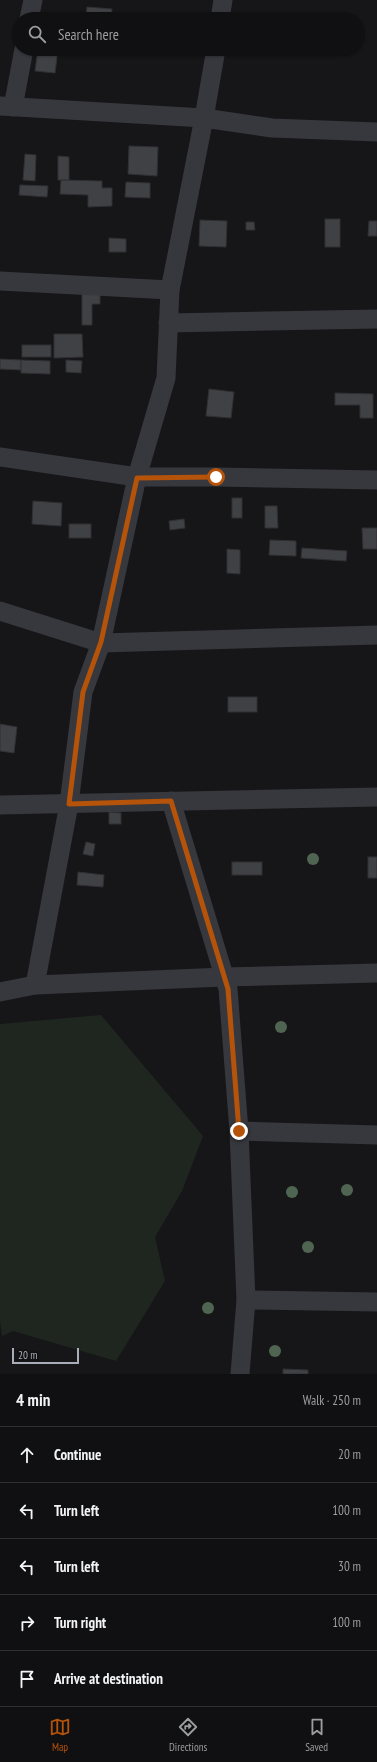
<!DOCTYPE html>
<html lang="en">
<head>
<meta charset="utf-8">
<style>
	:root { --surface:#101012; --page:#19191b; --text:#f1f3f6; --muted:#9c9d9f; --line:#303032; --accent:#b45309 }
	body { margin:0; font-family:"PT Sans Narrow",sans-serif; background:var(--page); color:var(--text) }
	.scale { position:absolute; left:12px; bottom:10px; width:67px; box-sizing:border-box; padding-left:4px; border:2px solid #a8adb8; border-top:0; font-size:11px; line-height:14px; white-space:nowrap; color:#a8adb8; -webkit-text-stroke:3px #111113; paint-order:stroke }
	.stop { position:absolute; width:12px; height:12px; margin:-9px; border:3px solid #b45309; border-radius:50%; background:#fff }
	.stop.end { background:#b45309; border-color:#fff; box-shadow:0 1px 4px #0008 }
	.list { margin:0; padding:0; list-style:none }
	h2 { display:flex; justify-content:space-between; align-items:center; height:52px; margin:0; padding:0 16px; font-size:17px }
	h2 small { font-size:13px; font-weight:400; color:var(--muted) }
	.list li { display:grid; grid-template-columns:26px 1fr auto; gap:12px; align-items:center; box-sizing:border-box; height:56px; padding:0 16px; border-top:1px solid var(--line) }
	.list b { display:block; font-size:15px; white-space:nowrap }
	.list em { font-size:13px; font-style:normal; color:var(--muted) }
	.icon { flex:none; width:22px; height:22px; fill:none; stroke:currentColor; stroke-width:2; stroke-linecap:round; stroke-linejoin:round }
	.map { position:relative; flex:none; width:377px; height:1374px; overflow:hidden }
	.search { position:absolute; background:var(--surface); box-shadow:0 1px 3px #0004; left:12px; right:12px; top:12px; height:44px; display:flex; align-items:center; gap:10px; box-sizing:border-box; padding:0 14px; border-radius:22px; color:var(--muted); font-size:15px }
	.sheet { height:332px; background:var(--surface) }
	nav { display:flex; justify-content:space-around; align-items:center; box-sizing:border-box; height:56px; border-top:1px solid var(--line); background:var(--surface); font-size:11px; color:var(--muted) }
	nav a { display:grid; justify-items:center; gap:2px }
	nav .on { color:var(--accent) }
	.map>svg:first-child { display:block }
</style>
</head>
<body>
<div class="map">
<svg width="377" height="1374" viewBox="0 0 377 1374">
	<rect width="100%" height="100%" fill="#161618"/>
	<path fill="#1e261f" d="M 101,1015 L 203,1136 L 182,1191 L 155,1237 L 165,1281 L 116,1361 L 13,1331 L 2,1336 L 0,1321 L 0,1024 Z"/>
	<g fill="#404145" stroke="#303034">
		<path d="M 87,7 L 112,9 L 111,19 L 86,18 Z"/>
		<path d="M 45,15 L 70,18 L 70,19 L 45,19 Z"/>
		<path d="M 38,49 L 58,49 L 55,73 L 35,71 Z"/>
		<path d="M 129,146 L 158,147 L 157,176 L 128,174 Z"/>
		<path d="M 25,154 L 36,155 L 35,181 L 23,180 Z"/>
		<path d="M 58,156 L 69,157 L 69,180 L 58,180 Z"/>
		<path d="M 61,180 L 102,181 L 102,188 L 112,188 L 112,206 L 88,207 L 88,195 L 60,194 Z"/>
		<path d="M 126,182 L 150,183 L 150,198 L 125,197 Z"/>
		<path d="M 20,185 L 48,186 L 47,197 L 19,195 Z"/>
		<rect x="325" y="219" width="15" height="28"/>
		<path d="M 200,220 L 227,221 L 226,247 L 199,246 Z"/>
		<path d="M 369,221 L 377,221 L 377,236 L 368,236 Z"/>
		<path d="M 246,222 L 254,222 L 255,230 L 246,230 Z"/>
		<path d="M 109,238 L 126,239 L 126,252 L 109,252 Z"/>
		<path d="M 82,293 L 100,294 L 100,304 L 92,304 L 92,325 L 82,325 Z"/>
		<path d="M 54,334 L 82,334 L 83,357 L 54,358 Z"/>
		<rect x="22" y="345" width="29" height="12"/>
		<path d="M 0,359 L 21,360 L 21,370 L 0,369 Z"/>
		<path d="M 21,360 L 50,361 L 50,374 L 21,373 Z"/>
		<path d="M 66,360 L 82,361 L 81,373 L 66,372 Z"/>
		<path d="M 209,389 L 234,392 L 231,418 L 206,416 Z"/>
		<path d="M 335,393 L 373,394 L 373,418 L 360,418 L 360,405 L 335,405 Z"/>
		<rect x="232" y="498" width="10" height="20"/>
		<path d="M 33,501 L 62,503 L 61,526 L 32,524 Z"/>
		<path d="M 265,506 L 277,506 L 278,528 L 265,528 Z"/>
		<path d="M 184,519 L 185,528 L 170,530 L 169,521 Z"/>
		<rect x="69" y="524" width="22" height="14"/>
		<path d="M 362,528 L 377,528 L 377,549 L 363,549 Z"/>
		<path d="M 270,540 L 296,541 L 296,556 L 269,555 Z"/>
		<path d="M 302,548 L 347,551 L 346,561 L 301,558 Z"/>
		<path d="M 227,549 L 240,550 L 240,574 L 227,573 Z"/>
		<rect x="228" y="697" width="29" height="15"/>
		<path d="M 0,724 L 17,727 L 14,753 L 0,751 Z"/>
		<path d="M 109,812 L 121,813 L 121,824 L 109,824 Z"/>
		<path d="M 86,842 L 95,844 L 93,856 L 83,854 Z"/>
		<rect x="368" y="857" width="9" height="21"/>
		<rect x="232" y="862" width="30" height="13"/>
		<path d="M 78,872 L 104,875 L 103,887 L 77,885 Z"/>
		<path d="M 283,1369 L 308,1370 L 308,1374 L 283,1374 Z"/>
	</g>
	<g fill="none" stroke-linecap="round" stroke-linejoin="round">
		<g stroke="#37383d" stroke-width="19">
			<path d="M 29,19 L 33,0"/>
			<path d="M 220,19 L 223,0"/>
			<path d="M 0,106 L 204,118 L 272,128 L 377,132"/>
			<path d="M 13,107 L 24,49"/>
			<path d="M 0,281 L 170,290"/>
			<path d="M 168,323 L 377,319"/>
			<path d="M 0,457 L 137,477 L 217,477 L 377,480"/>
			<path d="M 0,611 L 101,643 L 377,635"/>
			<path d="M 171,801 L 228,989 L 239,1131 L 246,1300 L 240,1374"/>
			<path d="M 0,805 L 377,797"/>
			<path d="M 35,985 L 69,804 L 83,692 L 101,643 L 137,477 L 166,378 L 170,290 L 204,118 L 216,49"/>
			<path d="M 0,992 L 35,985 L 224,977 L 377,973"/>
			<path d="M 239,1131 L 377,1135"/>
			<path d="M 246,1300 L 377,1302"/>
		</g>
	</g>
	<g fill="#506452">
		<circle cx="313" cy="859" r="6"/>
		<circle cx="281" cy="1027" r="6"/>
		<circle cx="347" cy="1190" r="6"/>
		<circle cx="292" cy="1192" r="6"/>
		<circle cx="308" cy="1247" r="6"/>
		<circle cx="208" cy="1308" r="6"/>
		<circle cx="275" cy="1351" r="6"/>
	</g>
	<g fill="none" stroke-linecap="round" stroke-linejoin="round">
		<path stroke="#b45309" stroke-width="5" d="M 216,477 L 137,478 L 101,642 L 83,692 L 69,804 L 171,801 L 228,989 L 239,1131"/>
	</g>
</svg>
<div class="scale">20 m</div>
<div class="stop" style="left:216px;top:477px"></div>
<div class="stop end" style="left:239px;top:1131px"></div>
<div class="search"><svg class="icon" aria-label="search" viewBox="0 0 24 24"><circle cx="10" cy="10" r="6"/><path d="M15 15l6 6"/></svg>Search here</div>
</div>
<section class="sheet">
<h2>4 min<small>Walk · 250 m</small></h2>
<ul class="list">
<li><svg class="icon" aria-label="ahead" viewBox="0 0 24 24"><path d="M12 20V5M6 11l6-6 6 6"/></svg><div><b>Continue</b></div><em>20 m</em></li>
<li><svg class="icon" aria-label="left" viewBox="0 0 24 24"><path d="M17 20v-9H6M10 6l-5 5 5 5"/></svg><div><b>Turn left</b></div><em>100 m</em></li>
<li><svg class="icon" aria-label="left" viewBox="0 0 24 24"><path d="M17 20v-9H6M10 6l-5 5 5 5"/></svg><div><b>Turn left</b></div><em>30 m</em></li>
<li><svg class="icon" aria-label="right" viewBox="0 0 24 24"><path d="M7 20v-9h11M14 6l5 5-5 5"/></svg><div><b>Turn right</b></div><em>100 m</em></li>
<li><svg class="icon" aria-label="arrive" viewBox="0 0 24 24"><path d="M6 21V4h12l-3 4 3 4H6"/></svg><div><b>Arrive at destination</b></div></li>
</ul>
</section>
<nav>
<a class="on"><svg class="icon" aria-label="map" viewBox="0 0 24 24"><path d="M3 6l6-2 6 2 6-2v14l-6 2-6-2-6 2zM9 4v14M15 6v14"/></svg>Map</a>
<a><svg class="icon" aria-label="directions" viewBox="0 0 24 24"><path d="M12 3l9 9-9 9-9-9zM9 14v-3h6M13 9l2 2-2 2"/></svg>Directions</a>
<a><svg class="icon" aria-label="saved" viewBox="0 0 24 24"><path d="M7 4h10v16l-5-4-5 4z"/></svg>Saved</a>
</nav>
</body>
</html>
